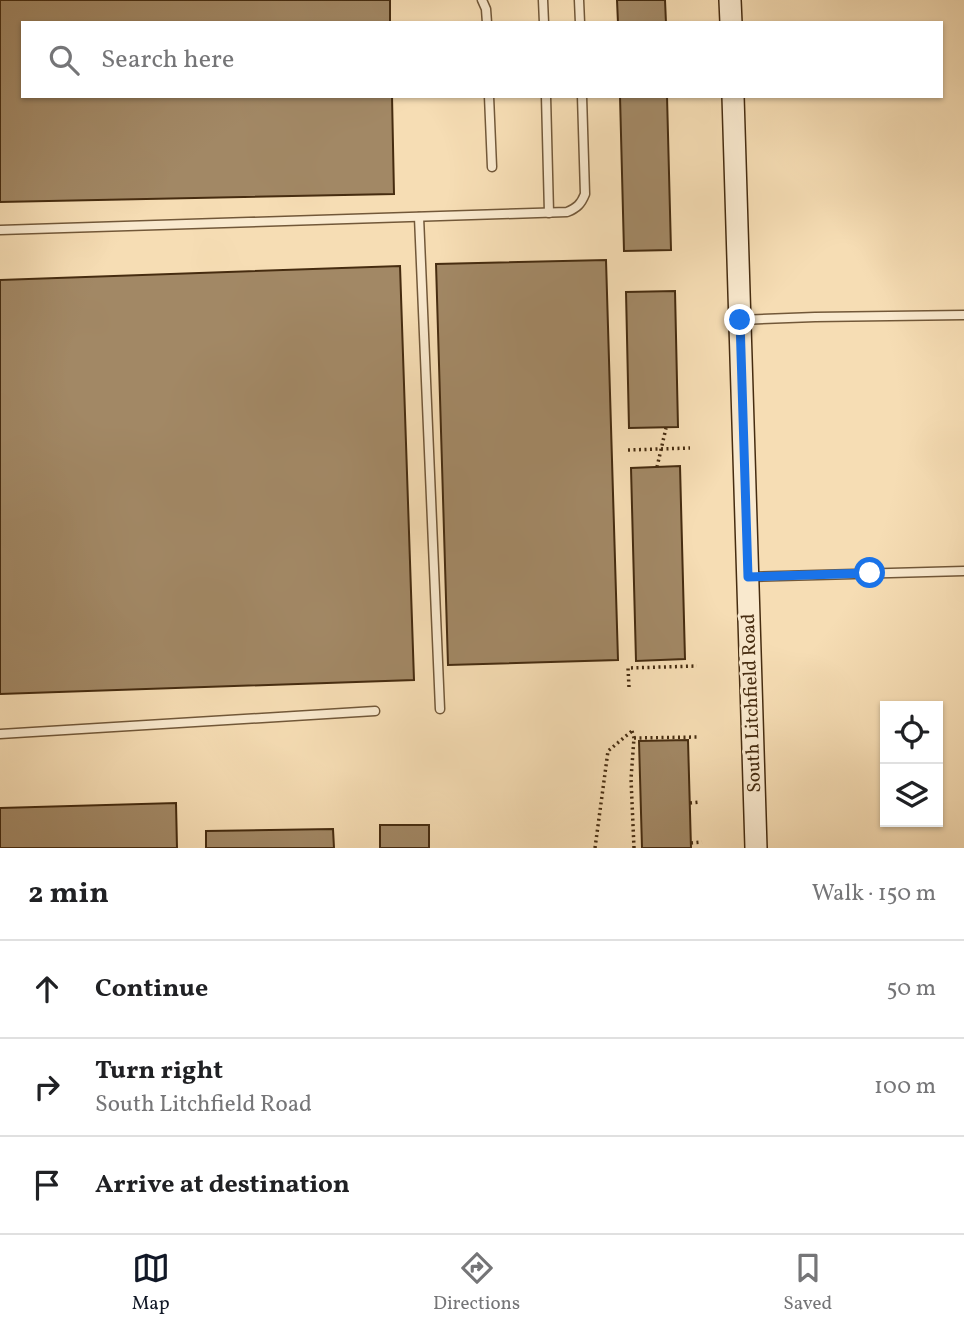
<!DOCTYPE html>
<html lang="en">
<head>
<meta charset="utf-8">
<style>
	:root { --surface:#fff; --page:#f6f6f6; --text:#202124; --muted:#757577; --line:#e0e0e0; --accent:#111827 }
	body { margin:0; font-family:Vollkorn,serif; background:var(--page); color:var(--text) }
	.controls { position:absolute; right:21px; bottom:21px; display:grid; overflow:hidden; border-radius:0px; box-shadow:0 2px 5px #0004 }
	.controls button { width:63px; height:63px; display:grid; place-items:center; padding:0; border:0; border-bottom:2px solid var(--line); background:var(--surface); color:var(--text); font:35px sans-serif }
	.stop { position:absolute; width:21px; height:21px; margin:-16px; border:5px solid #1a73e8; border-radius:50%; background:#fff }
	.stop.end { background:#1a73e8; border-color:#fff; box-shadow:0 2px 7px #0008 }
	.list { margin:0; padding:0; list-style:none }
	h2 { display:flex; justify-content:space-between; align-items:center; height:91px; margin:0; padding:0 28px; font-size:30px }
	h2 small { font-size:23px; font-weight:400; color:var(--muted) }
	.list li { display:grid; grid-template-columns:46px 1fr auto; gap:21px; align-items:center; box-sizing:border-box; height:98px; padding:0 28px; border-top:2px solid var(--line) }
	.list b { display:block; font-size:26px; white-space:nowrap }
	.list p { margin:0; font-size:23px; white-space:nowrap; color:var(--muted) }
	.list em { font-size:23px; font-style:normal; color:var(--muted) }
	.icon { flex:none; width:38px; height:38px; fill:none; stroke:currentColor; stroke-width:2; stroke-linecap:round; stroke-linejoin:round }
	.map { position:relative; flex:none; width:964px; height:848px; overflow:hidden }
	.search { position:absolute; background:var(--surface); box-shadow:0 2px 5px #0004; left:21px; right:21px; top:21px; height:77px; display:flex; align-items:center; gap:18px; box-sizing:border-box; padding:0 24px; border-radius:0px; color:var(--muted); font-size:26px }
	.sheet { height:385px; background:var(--surface) }
	nav { display:flex; justify-content:space-around; align-items:center; box-sizing:border-box; height:98px; border-top:2px solid var(--line); background:var(--surface); font-size:19px; color:var(--muted) }
	nav a { display:grid; justify-items:center; gap:4px }
	nav .on { color:var(--accent) }
	.map>svg:first-child { display:block }
</style>
</head>
<body>
<div class="map">
<svg width="964" height="848" viewBox="0 0 964 848">
	<rect width="100%" height="100%" fill="#f6ddb4"/>
	<filter id="stains"><feTurbulence type="fractalNoise" baseFrequency=".00286" numOctaves="4"/><feColorMatrix values="0 0 0 0 .2 0 0 0 0 .09 0 0 0 0 .02 0 0 0 .5 -.17"/></filter>
	<radialGradient id="worn" r=".72"><stop offset=".6" stop-color="#630" stop-opacity="0"/><stop offset="1" stop-color="#630" stop-opacity=".3"/></radialGradient>
	<g fill="#a28865" stroke="#462c10" stroke-width="2">
		<path d="M 0,0 L 390,0 L 390,23 L 23,23 L 23,96 L 392,96 L 394,194 L 0,202 Z"/>
		<path d="M 617,0 L 665,0 L 666,23 L 618,23 Z"/>
		<path d="M 620,96 L 667,96 L 671,250 L 624,251 Z"/>
		<path d="M 606,260 L 618,660 L 448,665 L 436,264 Z"/>
		<path d="M 400,266 L 414,680 L 0,694 L 0,280 Z"/>
		<path d="M 675,291 L 678,427 L 629,428 L 626,292 Z"/>
		<path d="M 680,466 L 685,659 L 636,661 L 631,468 Z"/>
		<path d="M 688,740 L 691,848 L 642,848 L 639,741 Z"/>
		<path d="M 176,803 L 177,848 L 0,848 L 0,808 Z"/>
		<rect x="380" y="825" width="49" height="23"/>
		<path d="M 333,829 L 334,848 L 206,848 L 206,831 Z"/>
	</g>
	<g fill="none" stroke-linecap="round" stroke-linejoin="round">
		<defs>
			<g id="lane">
				<path d="M 482,0 L 486,9 L 487,23"/>
				<path d="M 543,0 L 544,23"/>
				<path d="M 579,0 L 580,23"/>
				<path d="M 489,96 L 492,167"/>
				<path d="M 546,96 L 549,213"/>
				<path d="M 419,217 L 440,709"/>
				<path d="M 0,230 L 567,212 C 577,208 581,204 585,194 L 582,96"/>
				<path d="M 740,320 L 815,317 L 964,315"/>
				<path d="M 748,577 L 964,571"/>
				<path d="M 0,734 L 375,711"/>
			</g>
			<g id="secondary">
				<path d="M 730,0 L 731,23"/>
				<path d="M 733,96 L 756,848"/>
			</g>
		</defs>
		<use href="#lane" stroke="#725839" stroke-width="11"/>
		<use href="#secondary" stroke="#462c10" stroke-width="24"/>
		<g stroke="#462c10" stroke-width="3.5" stroke-dasharray="2 3.5" stroke-linecap="butt">
			<path d="M 628,450 L 690,448"/>
			<path d="M 657,467 L 666,428"/>
			<path d="M 629,687 L 628,668 L 697,666"/>
			<path d="M 632,731 L 634,738 L 631,779 L 634,848"/>
			<path d="M 634,738 L 698,737"/>
			<path d="M 690,803 L 700,802"/>
			<path d="M 691,843 L 702,842"/>
			<path d="M 595,848 L 608,751 L 632,731"/>
		</g>
		<use href="#lane" stroke="#f9e9ce" stroke-width="8"/>
		<use href="#secondary" stroke="#f9e9ce" stroke-width="21"/>
	</g>
	<g fill="none" stroke-linecap="round" stroke-linejoin="round">
		<path stroke="#1a73e8" stroke-width="9" d="M 740,320 L 748,577 L 870,573"/>
	</g>
	<g text-anchor="middle" dominant-baseline="central" stroke-width="6" stroke-linejoin="round" paint-order="stroke">
		<g font-size="19" fill="#462c10" stroke="#f9e9ce">
			<text transform="translate(752 703) rotate(-92)">South Litchfield Road</text>
		</g>
	</g>
	<rect width="100%" height="100%" filter="url(#stains)"/>
	<rect width="100%" height="100%" fill="url(#worn)"/>
</svg>
<div class="controls">
<button><svg class="icon" aria-label="locate" viewBox="0 0 24 24"><circle cx="12" cy="12" r="6"/><path d="M12 2v4M12 18v4M2 12h4M18 12h4"/></svg></button>
<button><svg class="icon" aria-label="layers" viewBox="0 0 24 24"><path d="M12 4l9 5-9 5-9-5zM3 14l9 5 9-5"/></svg></button>
</div>
<div class="stop" style="left:870px;top:573px"></div>
<div class="stop end" style="left:740px;top:320px"></div>
<div class="search"><svg class="icon" aria-label="search" viewBox="0 0 24 24"><circle cx="10" cy="10" r="6"/><path d="M15 15l6 6"/></svg>Search here</div>
</div>
<section class="sheet">
<h2>2 min<small>Walk · 150 m</small></h2>
<ul class="list">
<li><svg class="icon" aria-label="ahead" viewBox="0 0 24 24"><path d="M12 20V5M6 11l6-6 6 6"/></svg><div><b>Continue</b></div><em>50 m</em></li>
<li><svg class="icon" aria-label="right" viewBox="0 0 24 24"><path d="M7 20v-9h11M14 6l5 5-5 5"/></svg><div><b>Turn right</b><p>South Litchfield Road</p></div><em>100 m</em></li>
<li><svg class="icon" aria-label="arrive" viewBox="0 0 24 24"><path d="M6 21V4h12l-3 4 3 4H6"/></svg><div><b>Arrive at destination</b></div></li>
</ul>
</section>
<nav>
<a class="on"><svg class="icon" aria-label="map" viewBox="0 0 24 24"><path d="M3 6l6-2 6 2 6-2v14l-6 2-6-2-6 2zM9 4v14M15 6v14"/></svg>Map</a>
<a><svg class="icon" aria-label="directions" viewBox="0 0 24 24"><path d="M12 3l9 9-9 9-9-9zM9 14v-3h6M13 9l2 2-2 2"/></svg>Directions</a>
<a><svg class="icon" aria-label="saved" viewBox="0 0 24 24"><path d="M7 4h10v16l-5-4-5 4z"/></svg>Saved</a>
</nav>
</body>
</html>
